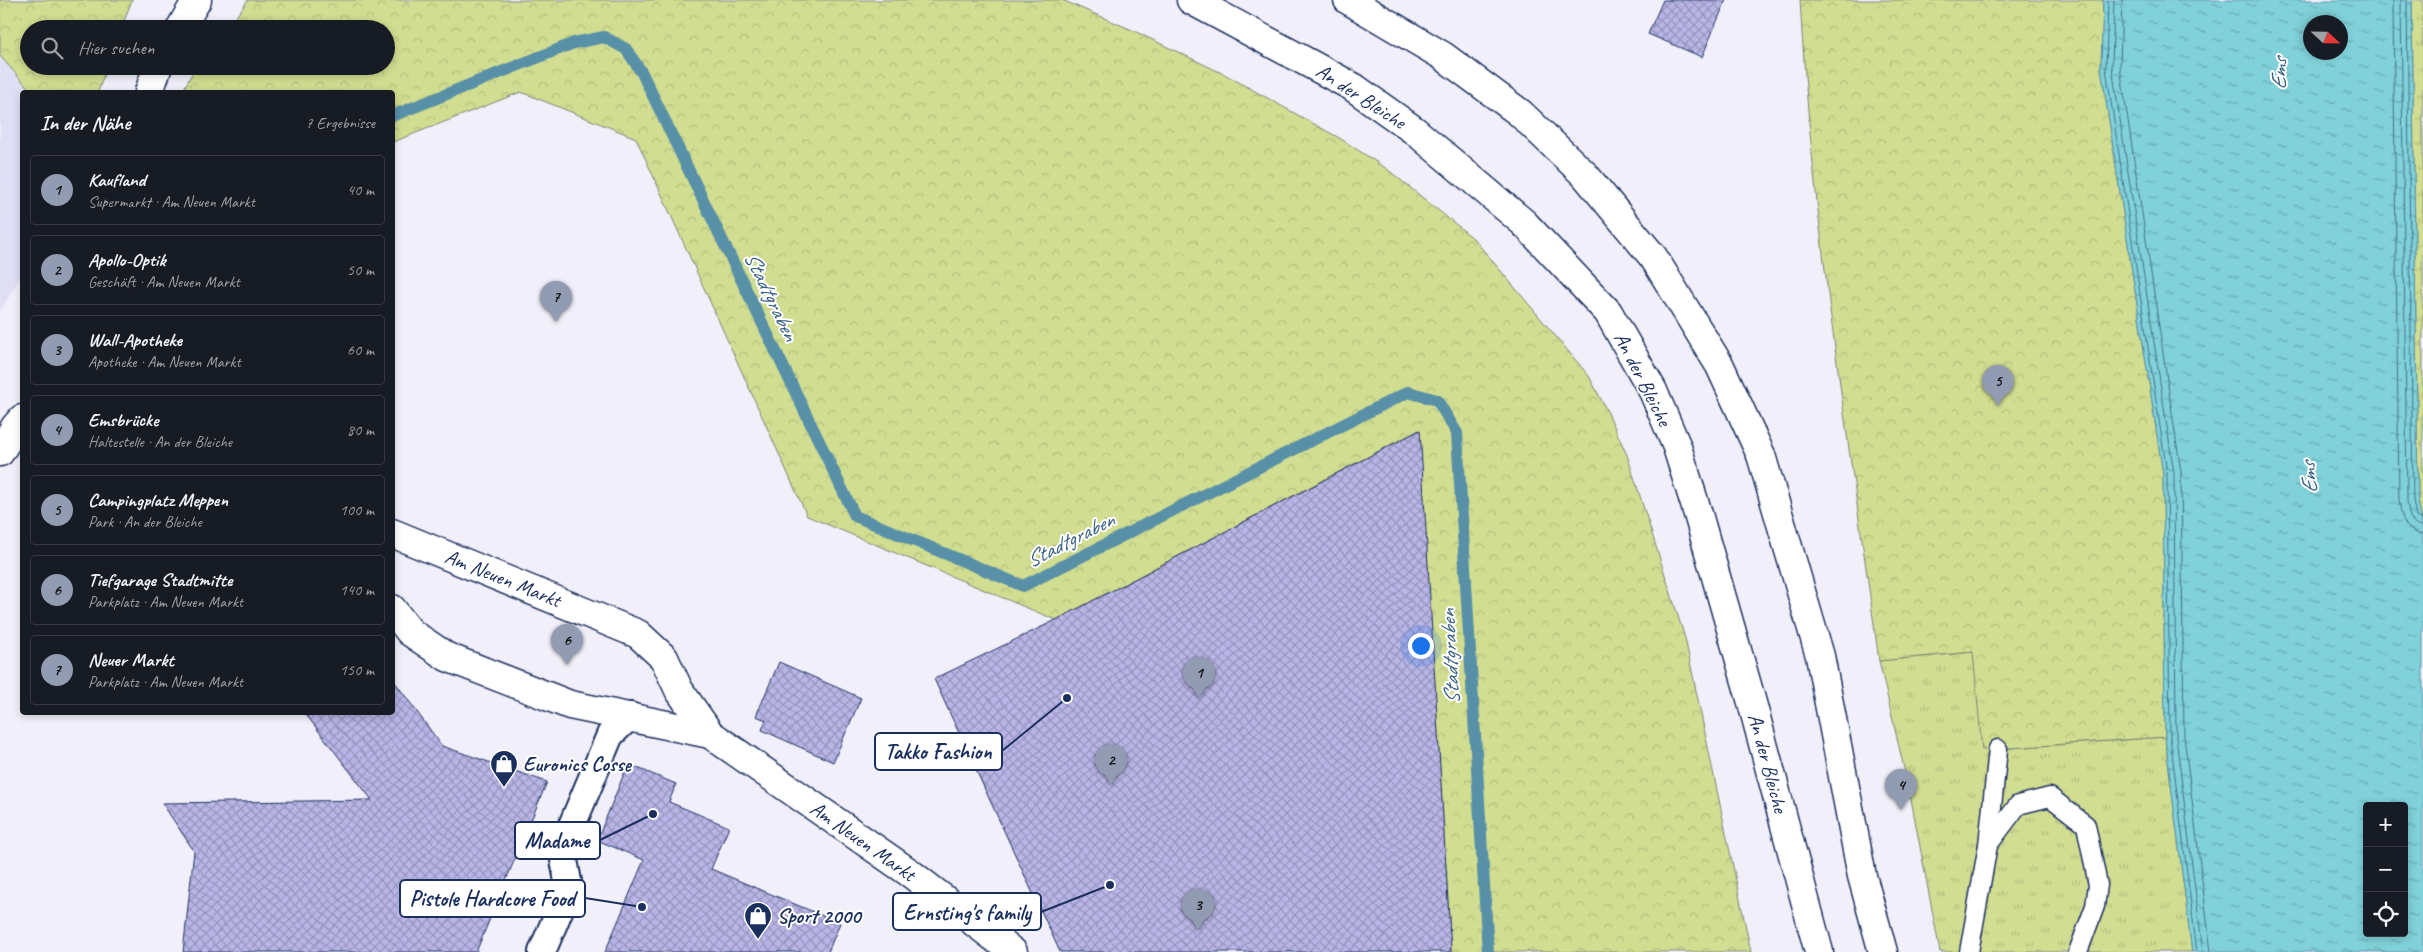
<!DOCTYPE html>
<html lang="de">
<head>
<meta charset="utf-8">
<style>
	:root { --surface:#171b24; --page:#20242c; --text:#f1f3f6; --muted:#9ea1a6; --line:#363941; --accent:#919bb2 }
	body { margin:0; font-family:Caveat,sans-serif; background:var(--page); color:var(--text) }
	.controls { position:absolute; right:15px; bottom:15px; display:grid; overflow:hidden; border-radius:5px; box-shadow:0 2px 8px #0003 }
	.controls button { width:45px; height:45px; display:grid; place-items:center; padding:0; border:0; border-bottom:1px solid var(--line); background:var(--surface); color:var(--text); font:25px sans-serif }
	.compass { position:absolute; left:2303px; top:15px; width:45px; height:45px; border-radius:50%; background:var(--surface); box-shadow:0 2px 8px #0003; rotate:112deg }
	.you { position:absolute; left:1420px; top:645px; width:18px; height:18px; margin:-12px; border:4px solid #fff; border-radius:50%; background:#1a73e8; box-shadow:0 0 0 8px #1a73e833 }
	.badge { display:grid; place-items:center; width:32px; height:32px; border-radius:50%; background:var(--accent); color:#111; font-size:16px; font-weight:700 }
	.pin { position:absolute; translate:-50% -41px; filter:drop-shadow(0 1px 2px #0008) }
	.pin::after { content:''; position:absolute; top:26px; width:18px; height:15px; background:inherit; clip-path:polygon(0 0,100% 0,50% 100%) }
	.list { margin:0; padding:0; list-style:none }
	h2 { display:flex; justify-content:space-between; align-items:center; height:65px; margin:0; padding:0 20px; font-size:21px }
	h2 small { font-size:16px; font-weight:400; color:var(--muted) }
	.list li { display:grid; grid-template-columns:32px 1fr auto; gap:15px; align-items:center; box-sizing:border-box; height:70px; margin:0 10px 10px; padding:0 10px; border:1px solid var(--line); border-radius:5px }
	.list b { display:block; font-size:19px; white-space:nowrap }
	.list p { margin:0; font-size:16px; white-space:nowrap; color:var(--muted) }
	.list em { font-size:16px; font-style:normal; color:var(--muted) }
	.icon { flex:none; width:28px; height:28px; fill:none; stroke:currentColor; stroke-width:2; stroke-linecap:round; stroke-linejoin:round }
	.map { position:relative; flex:none; width:2423px; height:952px; overflow:hidden }
	.search { position:absolute; background:var(--surface); box-shadow:0 2px 8px #0003; left:20px; top:20px; width:375px; height:55px; display:flex; align-items:center; gap:12px; box-sizing:border-box; padding:0 18px; border-radius:28px; color:var(--muted); font-size:19px }
	.panel { position:absolute; background:var(--surface); box-shadow:0 2px 8px #0003; left:20px; top:90px; width:375px; height:625px; border-radius:5px }
	.map>svg:first-child { display:block }
</style>
</head>
<body>
<div class="map">
<svg width="2423" height="952" viewBox="0 0 2423 952">
	<defs>
		<pattern id="grass-tufts" width="24" height="20" patternUnits="userSpaceOnUse" patternTransform="scale(1.25)"><rect width="24" height="20" fill="#d1dd90"/><path d="M3 7l-1-3M5 7V3M7 7l1-3M15 17l-1-3M17 17v-4M19 17l1-3" fill="none" stroke="#b3be7f"/></pattern>
		<pattern id="park-crowns" width="20" height="18" patternUnits="userSpaceOnUse" patternTransform="scale(1.25)"><rect width="20" height="18" fill="#d1dd90"/><path d="M2 6a3 3 0 1 1 6 0M12 15a3 3 0 1 1 6 0" fill="none" stroke="#b3be7f"/></pattern>
		<pattern id="water-ripples" width="26" height="14" patternUnits="userSpaceOnUse" patternTransform="scale(1.25)"><rect width="26" height="14" fill="#80d1d9"/><path d="M2 4q2-2 4 0t4 0M15 11q2-2 4 0t4 0" fill="none" stroke="#68aab3"/></pattern>
		<pattern id="building-cross-hatch" width="8" height="8" patternUnits="userSpaceOnUse" patternTransform="scale(1.25)"><rect width="8" height="8" fill="#b9b5e7"/><path d="M0 0l8 8M0 8l8-8" fill="none" stroke="#9694be"/></pattern>
	</defs>
	<rect width="100%" height="100%" fill="#f1f0fa"/>
	<filter id="ink" filterUnits="userSpaceOnUse"><feTurbulence type="fractalNoise" baseFrequency=".02" numOctaves="2"/><feDisplacementMap in="SourceGraphic" scale="10" xChannelSelector="R" yChannelSelector="G"/><feConvolveMatrix kernelMatrix="1 2 1 2 8 2 1 2 1" color-interpolation-filters="sRGB"/></filter>
	<g filter="url(#ink)">
		<path fill="#e0def4" d="M 0,56 L 32,92 L 22,92 L 22,274 L 0,312 Z"/>
		<g fill="url(#grass-tufts)" stroke="#768677">
			<path d="M 2412,0 L 2423,0 L 2423,528 L 2418,500 Z"/>
			<path d="M 1973,652 L 1998,749 L 2165,737 L 2192,952 L 1940,952 L 1910,794 L 1879,661 Z"/>
		</g>
		<g fill="url(#park-crowns)" stroke="#768677">
			<path d="M 0,0 L 132,0 L 121,29 L 29,29 L 29,66 L 107,66 L 98,92 L 32,92 L 0,56 Z"/>
			<path d="M 248,0 L 1062,0 L 1130,29 L 1226,75 L 1341,139 L 1387,169 L 1474,239 L 1589,376 L 1609,415 L 1627,455 L 1685,638 L 1751,952 L 1451,952 L 1419,430 L 1056,620 L 807,516 L 636,138 L 521,92 L 393,142 L 392,92 L 182,92 L 196,66 L 386,66 L 386,29 L 227,29 Z"/>
			<path d="M 1800,0 L 2103,0 L 2101,68 L 2163,474 L 2165,737 L 1982,750 L 1973,652 L 1879,661 C 1849,441 1812,221 1800,0 Z"/>
		</g>
		<path fill="url(#water-ripples)" stroke="#5890a8" fill-rule="evenodd" d="M 2103,0 L 2412,0 L 2418,500 L 2423,528 L 2423,952 L 2192,952 L 2165,737 L 2163,474 L 2101,68 ZM 2310,22 L 2340,22 L 2340,52 L 2310,52 ZM 2367,806 L 2404,806 L 2404,933 L 2367,933 Z"/>
		<g fill="none" stroke-linecap="round" stroke-linejoin="round">
			<g stroke="#43708f" stroke-width="1">
				<path d="M 2108,0 L 2106,68 L 2167,473 L 2170,737 L 2197,952"/>
				<path d="M 2114,0 L 2112,67 L 2174,473 L 2176,737 L 2203,952"/>
				<path d="M 2122,0 L 2120,67 L 2181,472 L 2184,736 L 2211,952"/>
				<path d="M 2393,0 L 2399,501 C 2402,517 2404,533 2423,534"/>
				<path d="M 2401,0 L 2407,501 C 2409,513 2409,525 2423,526"/>
				<path d="M 2407,0 L 2413,500 L 2416,517 L 2423,520"/>
			</g>
			<path stroke="#5890a8" stroke-width="12" d="M 392,116 L 574,43 L 604,37 L 626,49 L 642,73 L 855,516 L 1023,586 L 1408,392 L 1437,400 L 1457,433 L 1488,952"/>
		</g>
		<g fill="url(#building-cross-hatch)" stroke="#1b2f5e">
			<path d="M 1663,0 L 1726,0 L 1702,57 L 1648,34 Z"/>
			<path d="M 1420,430 L 1451,952 L 1060,952 L 934,679 L 1056,620 Z"/>
			<path d="M 779,662 L 861,698 L 833,762 L 762,730 L 766,720 L 756,716 Z"/>
			<path d="M 392,678 L 442,746 L 547,782 L 476,952 L 183,952 L 194,851 L 162,803 L 372,800 L 304,712 L 392,712 Z"/>
			<path d="M 628,764 L 676,784 L 669,802 L 729,827 L 711,869 L 840,923 L 828,952 L 605,952 L 644,860 L 597,840 Z"/>
		</g>
		<g fill="none" stroke-linecap="round" stroke-linejoin="round">
			<defs>
				<g id="service">
					<path d="M 1988,845 L 2018,805 L 2050,797 L 2086,825 L 2098,885 L 2095,906 L 2078,952"/>
					<path d="M 1969,952 L 1988,845 L 1998,749"/>
				</g>
				<path id="pedestrian" d="M 542,952 L 569,887 L 562,849 L 610,735 L 630,716"/>
				<g id="minor">
					<path d="M 180,29 L 197,0"/>
					<path d="M 149,92 L 158,66"/>
					<path d="M 0,452 L 15,427 L 22,419"/>
					<path d="M 392,533 L 638,634 L 664,658 L 679,690 L 710,734 L 910,873 L 1013,952"/>
					<path d="M 392,609 L 410,632 L 447,657 L 570,705 L 710,734"/>
				</g>
				<g id="tertiary">
					<path d="M 1191,0 L 1353,87 L 1415,131 L 1524,223 L 1608,312 L 1653,391 L 1677,447 L 1698,514 L 1751,699 L 1819,952"/>
					<path d="M 1348,0 L 1443,56 L 1520,113 L 1585,175 L 1654,258 L 1720,366 L 1761,455 L 1820,656 L 1862,876 L 1883,952"/>
				</g>
			</defs>
			<use href="#service" stroke="#1b2f5e" stroke-width="21"/>
			<use href="#pedestrian" stroke="#1b2f5e" stroke-width="30"/>
			<use href="#minor" stroke="#1b2f5e" stroke-width="31"/>
			<use href="#tertiary" stroke="#1b2f5e" stroke-width="31"/>
			<use href="#service" stroke="#fff" stroke-width="18"/>
			<use href="#pedestrian" stroke="#fff" stroke-width="26"/>
			<use href="#minor" stroke="#fff" stroke-width="28"/>
			<use href="#tertiary" stroke="#fff" stroke-width="28"/>
		</g>
	</g>
	<defs>
		<symbol id="shop-pin" viewBox="-11 -11 22 30"><path d="M0 17L-7.5 6A9.5 9.5 0 1 1 7.5 6Z" fill="#1b2f5e" stroke="#fff"/><path d="M-5-2.5h2.3a2.7 3.5 0 0 1 5.4 0H5L5.5 6h-11ZM-1.5-2.5h3a1.5 2.3 0 0 0-3 0Z" fill="#fff"/></symbol>
	</defs>
	<g fill-rule="evenodd">
		<use href="#shop-pin" x="488" y="748" width="32" height="43"/>
		<use href="#shop-pin" x="742" y="900" width="32" height="43"/>
	</g>
	<g text-anchor="middle" dominant-baseline="central" stroke-width="4" stroke-linejoin="round" paint-order="stroke">
		<g font-size="21" fill="#1b2f5e" stroke="#fff">
			<text transform="translate(1361 96) rotate(33)">An der Bleiche</text>
			<text transform="translate(1643 379) rotate(63)">An der Bleiche</text>
			<text transform="translate(503 578) rotate(22)">Am Neuen Markt</text>
			<text transform="translate(1768 763) rotate(75)">An der Bleiche</text>
			<text transform="translate(863 841) rotate(35)">Am Neuen Markt</text>
		</g>
		<g font-size="21" font-weight="bold" fill="#1b2f5e" stroke="#fff" text-anchor="start">
			<text x="523" y="764">Euronics Cosse</text>
			<text x="777" y="916">Sport 2000</text>
		</g>
		<g font-size="22" font-style="italic" fill="#396083" stroke="#fff">
			<text transform="translate(2279 74) rotate(-88)">Ems</text>
			<text transform="translate(771 296) rotate(64)">Stadtgraben</text>
			<text transform="translate(2309 478) rotate(-95)">Ems</text>
			<text transform="translate(1070 540) rotate(-27)">Stadtgraben</text>
			<text transform="translate(1450 657) rotate(-93)">Stadtgraben</text>
		</g>
	</g>
	<path fill="none" stroke="#1b2f5e" stroke-width="2" d="M1067 698L1002 751M653 814L600 840M642 907L585 898M1110 885L1041 912"/>
	<g fill="#1b2f5e" stroke="#fff" stroke-width="2">
		<circle cx="1067" cy="698" r="5"/>
		<circle cx="653" cy="814" r="5"/>
		<circle cx="642" cy="907" r="5"/>
		<circle cx="1110" cy="885" r="5"/>
	</g>
	<g fill="#fff" stroke="#1b2f5e" stroke-width="2">
		<rect x="875" y="733" width="127" height="37" rx="5"/>
		<rect x="515" y="822" width="85" height="37" rx="5"/>
		<rect x="400" y="880" width="185" height="37" rx="5"/>
		<rect x="893" y="893" width="148" height="37" rx="5"/>
	</g>
	<g font-size="22" text-anchor="middle" font-weight="bold" fill="#1b2f5e">
		<text x="938" y="759">Takko Fashion</text>
		<text x="557" y="848">Madame</text>
		<text x="492" y="906">Pistole Hardcore Food</text>
		<text x="967" y="920">Ernsting's family</text>
	</g>
</svg>
<div class="controls">
<button>+</button>
<button>−</button>
<button><svg class="icon" aria-label="locate" viewBox="0 0 24 24"><circle cx="12" cy="12" r="6"/><path d="M12 2v4M12 18v4M2 12h4M18 12h4"/></svg></button>
</div>
<svg class="compass" viewBox="-18 -18 36 36"><path d="M0-13l5 13h-10z" fill="#e53935"/><path d="M0 13l5-13h-10z" fill="#9ea1a6"/></svg>
<div class="you"></div>
<div class="pin badge" style="left:1199px;top:698px">1</div>
<div class="pin badge" style="left:1111px;top:785px">2</div>
<div class="pin badge" style="left:1198px;top:930px">3</div>
<div class="pin badge" style="left:1901px;top:810px">4</div>
<div class="pin badge" style="left:1998px;top:406px">5</div>
<div class="pin badge" style="left:567px;top:665px">6</div>
<div class="pin badge" style="left:556px;top:322px">7</div>
<div class="search"><svg class="icon" aria-label="search" viewBox="0 0 24 24"><circle cx="10" cy="10" r="6"/><path d="M15 15l6 6"/></svg>Hier suchen</div>
<section class="panel">
<h2>In der Nähe<small>7 Ergebnisse</small></h2>
<ul class="list">
<li><span class="badge">1</span><div><b>Kaufland</b><p>Supermarkt · Am Neuen Markt</p></div><em>40 m</em></li>
<li><span class="badge">2</span><div><b>Apollo-Optik</b><p>Geschäft · Am Neuen Markt</p></div><em>50 m</em></li>
<li><span class="badge">3</span><div><b>Wall-Apotheke</b><p>Apotheke · Am Neuen Markt</p></div><em>60 m</em></li>
<li><span class="badge">4</span><div><b>Emsbrücke</b><p>Haltestelle · An der Bleiche</p></div><em>80 m</em></li>
<li><span class="badge">5</span><div><b>Campingplatz Meppen</b><p>Park · An der Bleiche</p></div><em>100 m</em></li>
<li><span class="badge">6</span><div><b>Tiefgarage Stadtmitte</b><p>Parkplatz · Am Neuen Markt</p></div><em>140 m</em></li>
<li><span class="badge">7</span><div><b>Neuer Markt</b><p>Parkplatz · Am Neuen Markt</p></div><em>150 m</em></li>
</ul>
</section>
</div>
</body>
</html>
